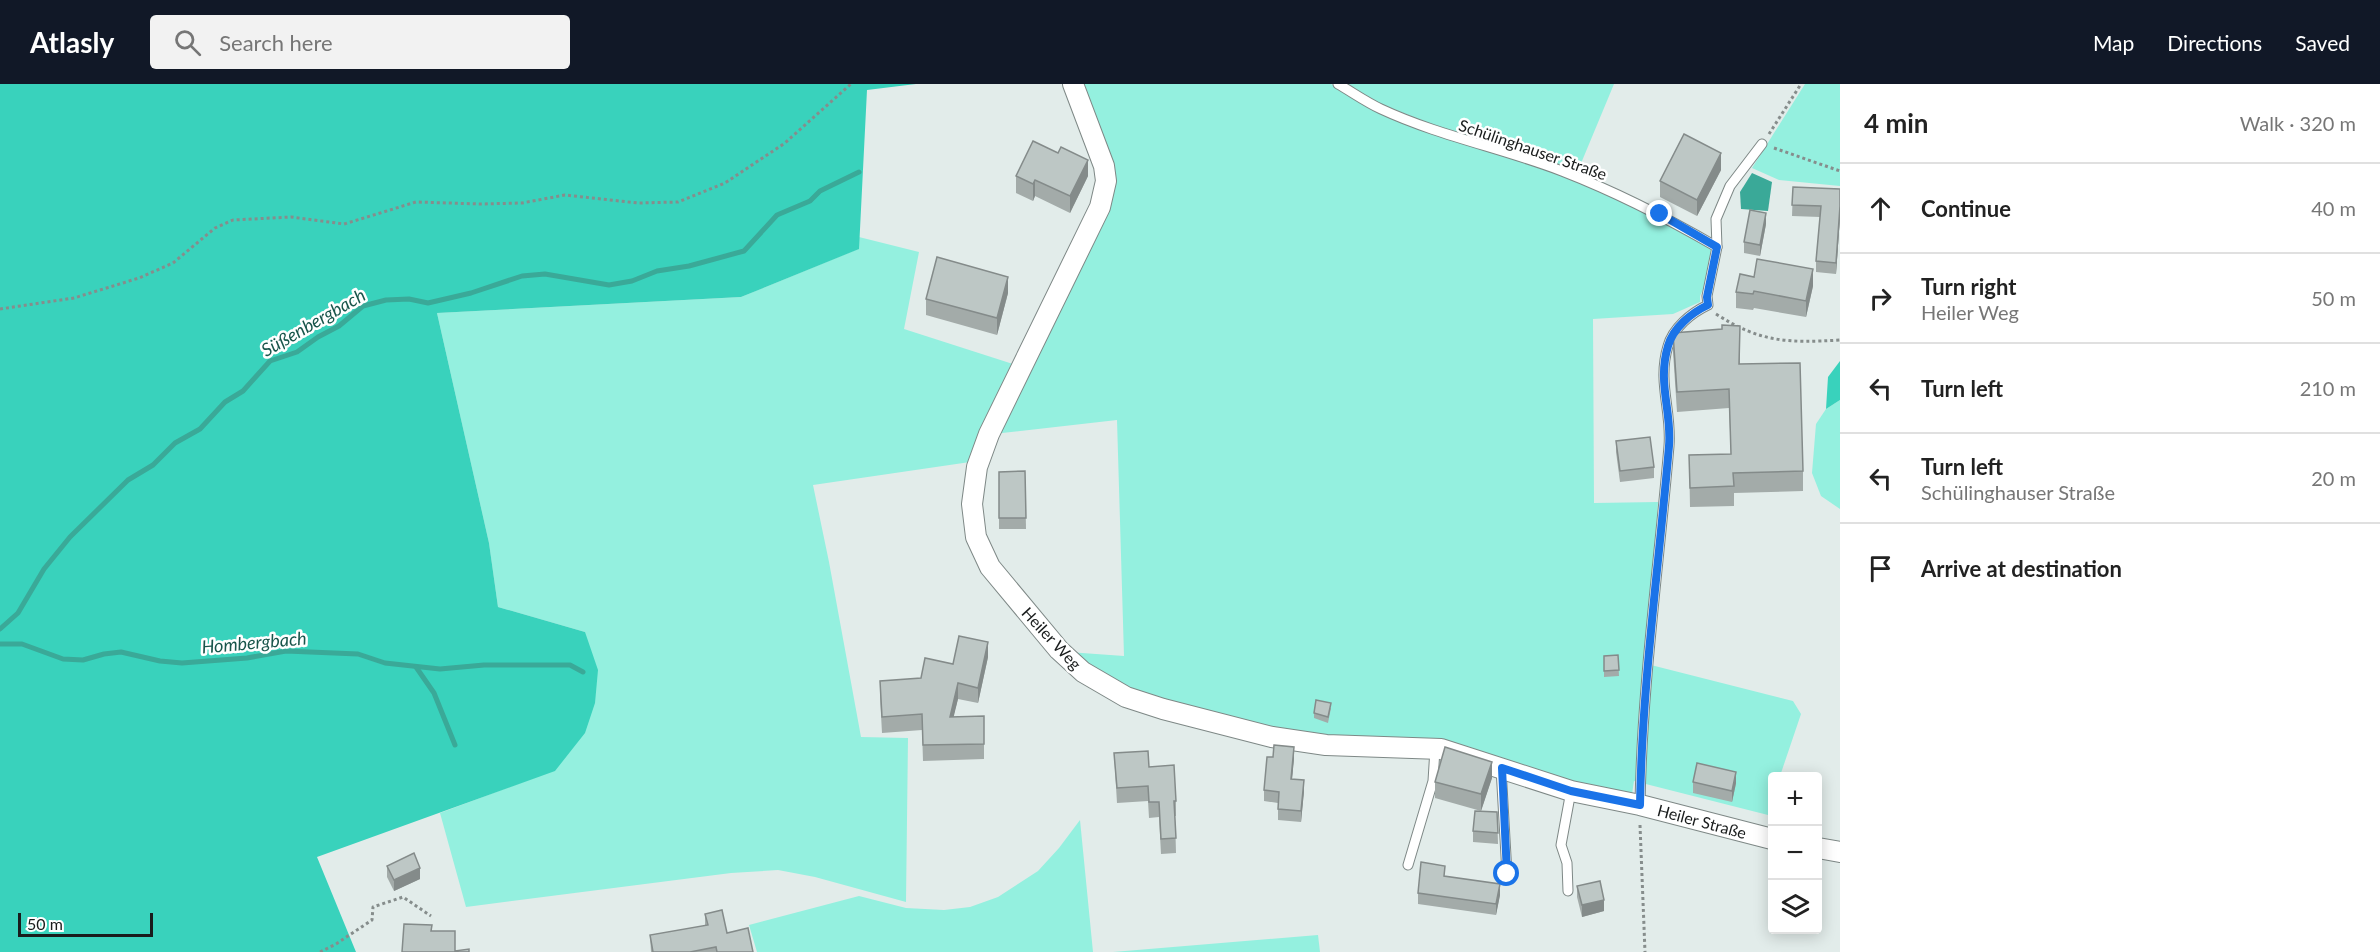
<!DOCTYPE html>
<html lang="en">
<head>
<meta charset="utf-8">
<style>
	:root { --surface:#fff; --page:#f2f2f2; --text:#222; --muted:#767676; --line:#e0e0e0; --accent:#111827 }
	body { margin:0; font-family:Lato,sans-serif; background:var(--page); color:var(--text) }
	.controls { position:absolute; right:18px; bottom:18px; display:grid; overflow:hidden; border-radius:6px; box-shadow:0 3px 15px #0003 }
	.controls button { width:54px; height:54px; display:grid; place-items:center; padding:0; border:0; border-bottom:2px solid var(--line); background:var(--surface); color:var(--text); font:30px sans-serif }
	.scale { position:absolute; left:18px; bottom:15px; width:135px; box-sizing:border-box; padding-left:6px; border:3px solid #191c1c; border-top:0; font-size:16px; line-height:21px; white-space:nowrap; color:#191c1c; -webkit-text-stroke:4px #fff; paint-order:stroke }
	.stop { position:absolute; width:18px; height:18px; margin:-14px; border:4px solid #1a73e8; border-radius:50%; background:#fff }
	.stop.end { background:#1a73e8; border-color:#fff; box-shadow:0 2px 6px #0008 }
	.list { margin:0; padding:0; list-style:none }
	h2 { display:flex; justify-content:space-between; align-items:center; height:78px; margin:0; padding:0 24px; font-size:26px }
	h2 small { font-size:20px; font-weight:400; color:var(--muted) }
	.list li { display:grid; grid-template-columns:39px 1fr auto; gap:18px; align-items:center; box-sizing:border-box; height:90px; padding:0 24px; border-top:2px solid var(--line) }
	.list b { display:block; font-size:22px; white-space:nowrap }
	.list p { margin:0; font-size:20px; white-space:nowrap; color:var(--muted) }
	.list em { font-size:20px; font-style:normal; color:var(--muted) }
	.icon { flex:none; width:33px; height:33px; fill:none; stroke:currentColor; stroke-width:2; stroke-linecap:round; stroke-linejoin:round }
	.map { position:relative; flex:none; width:1840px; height:868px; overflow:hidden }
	header { display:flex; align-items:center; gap:36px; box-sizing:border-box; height:84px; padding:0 30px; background:var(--accent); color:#fff }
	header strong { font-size:28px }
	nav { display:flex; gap:33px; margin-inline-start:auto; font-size:21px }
	.search { width:420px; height:54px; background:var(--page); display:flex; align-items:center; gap:15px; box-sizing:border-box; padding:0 21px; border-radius:6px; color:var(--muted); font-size:22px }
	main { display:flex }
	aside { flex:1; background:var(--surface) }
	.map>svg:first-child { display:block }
</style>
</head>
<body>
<header>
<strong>Atlasly</strong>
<div class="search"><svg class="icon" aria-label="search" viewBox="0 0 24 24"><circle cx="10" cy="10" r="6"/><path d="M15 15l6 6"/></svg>Search here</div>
<nav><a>Map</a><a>Directions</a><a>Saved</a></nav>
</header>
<main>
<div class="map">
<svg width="1840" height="868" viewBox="0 0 1840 868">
	<rect width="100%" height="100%" fill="#e2ecea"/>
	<g fill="#94f0df">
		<path d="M 1078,0 L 1331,0 L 1378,26 L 1560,89 L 1610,111 L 1714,164 L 1709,192 L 1700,212 L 1700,218 L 1673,230 L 1593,235 L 1594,419 L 1658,418 L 1647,580 L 1793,617 L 1801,630 L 1780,692 L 1772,692 L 1772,716 L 1768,731 L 1634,697 L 1631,717 L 1510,681 L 1327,657 L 1130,610 L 1068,568 L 1124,572 L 1117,336 L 993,350 L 1104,125 Z"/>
		<path d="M 1346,0 L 1614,0 L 1577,89 L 1438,43 L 1381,20 Z"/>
		<path d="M 1805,0 L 1840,0 L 1840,102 L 1779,96 L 1752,84 Z"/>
		<path d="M 859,153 L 919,168 L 904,245 L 1016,281 L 970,378 L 813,401 L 829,478 L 861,653 L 908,654 L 906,818 L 815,793 L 778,786 L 731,789 L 466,823 L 440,729 L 555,686 L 585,548 L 498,523 L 489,459 L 437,229 L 741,213 L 858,165 Z"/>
		<path d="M 1840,316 L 1840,425 L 1821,412 L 1812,389 L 1816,340 L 1826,325 Z"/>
		<path d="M 1080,736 L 1093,868 L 757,868 L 749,841 L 859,812 L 906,824 L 944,826 L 970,823 L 998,813 L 1038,787 L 1059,764 Z"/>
		<path d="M 1318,851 L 1320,868 L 1113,868 Z"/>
	</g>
	<g fill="#39d2bc">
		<path d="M 0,0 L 916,0 L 867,6 L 859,165 L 741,213 L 437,229 L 489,459 L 498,523 L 585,548 L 598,586 L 595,619 L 585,649 L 555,687 L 317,773 L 356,868 L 0,868 Z"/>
		<path d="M 1840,277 L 1840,316 L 1826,325 L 1828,293 Z"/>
	</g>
	<path fill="#3aa998" d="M 1752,89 L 1772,98 L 1768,127 L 1741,125 L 1740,108 Z"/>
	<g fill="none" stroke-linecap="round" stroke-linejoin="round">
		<g stroke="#3aa998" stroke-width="5">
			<path d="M 0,545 L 18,529 L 44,485 L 70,453 L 128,396 L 153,381 L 175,359 L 200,345 L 225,318 L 243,307 L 270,277 L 297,268 L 318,253 L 339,242 L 363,222 L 386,216 L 409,215 L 428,219 L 471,209 L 522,192 L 545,190 L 609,201 L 632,197 L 657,187 L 689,182 L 744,167 L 777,131 L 810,117 L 820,107 L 859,88"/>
			<path d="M 0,560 L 22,560 L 63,575 L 83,576 L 104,570 L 121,568 L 160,577 L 182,579 L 247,574 L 286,567 L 358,570 L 385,579 L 440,585 L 484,581 L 570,581 L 583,588"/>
			<path d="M 416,583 L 434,609 L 455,661"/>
		</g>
		<defs>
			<g id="service">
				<path d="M 1338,0 C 1352,8 1366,18 1381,25 C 1439,52 1502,64 1562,87 C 1616,108 1667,134 1717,163"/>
				<path d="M 1501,684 L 1507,790"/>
				<path d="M 1640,721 C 1642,601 1659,481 1669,362 C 1672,327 1657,298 1668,262 C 1673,244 1691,229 1708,221 L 1707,212 L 1717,163 L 1716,135 L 1730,102 L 1762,60"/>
				<path d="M 1408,781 L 1433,697 L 1435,665"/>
				<path d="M 1568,807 L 1567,779 L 1561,761 L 1571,707"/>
			</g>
			<g id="minor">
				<path d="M 1073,0 L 1104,82 L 1106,97 L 1100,123 L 989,350 L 977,383 L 972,420 L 976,453 L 990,483 L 1059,566 L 1083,588 L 1126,613 L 1163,625 L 1272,653 L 1326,661 L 1441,665 L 1571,707 L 1640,721 L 1772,755"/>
				<path d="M 1818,764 L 1840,768"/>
			</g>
		</defs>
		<use href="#service" stroke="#7e8886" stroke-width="11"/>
		<use href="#minor" stroke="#7e8886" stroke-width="22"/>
		<g stroke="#868d8c" stroke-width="3" stroke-dasharray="3 3" stroke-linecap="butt">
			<path d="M 1769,50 L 1801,0"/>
			<path d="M 1774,64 L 1840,87"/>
			<path d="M 0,225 L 74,214 L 139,194 L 173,179 L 215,144 L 233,136 L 291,133 L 344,140 L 416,118 L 481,120 L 522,119 L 565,111 L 638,119 L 678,118 L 725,99 L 785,59 L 851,0"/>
			<path d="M 1716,230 C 1761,259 1789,259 1840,256"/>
			<path d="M 1640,741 L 1645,868"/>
			<path d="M 320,868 L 336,860 L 372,836 L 373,823 L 403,813 L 431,832"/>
		</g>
		<use href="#service" stroke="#fff" stroke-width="9"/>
		<use href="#minor" stroke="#fff" stroke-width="20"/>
	</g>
	<g fill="#a3aba9">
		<path d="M 1721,86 L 1697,132 L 1660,113 L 1660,97 Z"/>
		<path d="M 1016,92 L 1088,92 L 1070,129 L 1035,112 L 1033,117 L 1016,109 Z"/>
		<path d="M 1793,103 L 1840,105 L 1840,133 L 1836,190 L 1816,188 L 1816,177 L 1820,133 L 1792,132 Z"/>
		<path d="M 1766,140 L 1760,172 L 1744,169 L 1744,158 Z"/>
		<path d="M 1813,202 L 1806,233 L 1754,224 L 1753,226 L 1736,224 L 1736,208 Z"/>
		<path d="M 1008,209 L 997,251 L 926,231 L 926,215 Z"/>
		<path d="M 1673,249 L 1740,262 L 1740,280 L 1803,387 L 1803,407 L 1734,409 L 1734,422 L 1690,423 L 1689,371 L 1731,370 L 1729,324 L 1677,328 L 1673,268 Z"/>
		<path d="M 1616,357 L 1654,383 L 1654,394 L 1620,398 L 1616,368 Z"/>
		<path d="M 1025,387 L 1026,445 L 999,445 L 999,388 Z"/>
		<path d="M 1618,571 L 1619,592 L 1604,593 L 1604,572 Z"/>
		<path d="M 988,573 L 978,619 L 958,615 L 953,633 L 984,660 L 984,675 L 923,677 L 922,646 L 882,649 L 880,612 L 880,597 L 921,594 Z"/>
		<path d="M 1331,624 L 1328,639 L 1314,634 L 1314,629 Z"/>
		<path d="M 1114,669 L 1149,683 L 1176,717 L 1176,732 L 1175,732 L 1176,769 L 1161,770 L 1159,733 L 1149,734 L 1148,717 L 1117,719 Z"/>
		<path d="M 1294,674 L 1292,695 L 1304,707 L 1301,738 L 1278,736 L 1278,719 L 1264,717 L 1264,706 Z"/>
		<path d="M 1492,694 L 1481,727 L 1435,714 L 1435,698 Z"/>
		<path d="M 1693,698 L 1736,699 L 1732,718 L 1693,709 Z"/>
		<path d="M 1497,728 L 1498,760 L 1473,758 L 1473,747 Z"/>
		<path d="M 387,782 L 420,795 L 394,807 L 387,793 Z"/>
		<path d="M 1445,792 L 1500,811 L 1496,831 L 1418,820 L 1418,809 Z"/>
		<path d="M 1577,802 L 1604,827 L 1582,833 L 1577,813 Z"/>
		<path d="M 705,830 L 727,849 L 753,868 L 651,868 L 650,851 L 705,842 Z"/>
	</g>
	<g fill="#848b8a">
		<path d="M 1721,69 L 1721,86 L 1697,132 L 1697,116 Z"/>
		<path d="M 1088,76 L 1088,92 L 1070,129 L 1070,112 Z"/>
		<path d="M 1035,96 L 1035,112 L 1033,117 L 1033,100 Z"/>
		<path d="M 1840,122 L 1840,133 L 1836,190 L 1836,179 Z"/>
		<path d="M 1766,129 L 1766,140 L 1760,172 L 1760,161 Z"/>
		<path d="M 1813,185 L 1813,202 L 1806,233 L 1806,217 Z"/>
		<path d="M 1008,193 L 1008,209 L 997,251 L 997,234 Z"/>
		<path d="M 988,558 L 988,573 L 978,619 L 978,604 Z"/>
		<path d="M 958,599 L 958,615 L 950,648 L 950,633 Z"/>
		<path d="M 1294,663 L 1294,674 L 1291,706 L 1291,695 Z"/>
		<path d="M 1492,678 L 1492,694 L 1481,727 L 1481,710 Z"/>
		<path d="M 1736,688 L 1736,699 L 1732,718 L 1732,707 Z"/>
		<path d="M 1304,696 L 1304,707 L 1301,738 L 1301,727 Z"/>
		<path d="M 420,784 L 420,795 L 394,807 L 394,796 Z"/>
		<path d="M 1500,800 L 1500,811 L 1496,831 L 1496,820 Z"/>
		<path d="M 1604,816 L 1604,827 L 1582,833 L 1582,821 Z"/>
	</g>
	<g fill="#bdc7c5" stroke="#848b8a" stroke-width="1.5">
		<path d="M 1684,50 L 1721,69 L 1697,116 L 1660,97 Z"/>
		<path d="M 1033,57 L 1058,69 L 1061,63 L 1088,76 L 1070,112 L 1035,96 L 1033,100 L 1016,92 Z"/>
		<path d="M 1793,103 L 1840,105 L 1840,122 L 1836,179 L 1816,177 L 1821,122 L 1792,121 Z"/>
		<path d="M 1750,126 L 1766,129 L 1760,161 L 1744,158 Z"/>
		<path d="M 937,173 L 1008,193 L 997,234 L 926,215 Z"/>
		<path d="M 1757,175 L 1813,185 L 1806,217 L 1754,207 L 1753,210 L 1736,208 L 1740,190 L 1754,193 Z"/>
		<path d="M 1722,241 L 1740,242 L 1739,280 L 1800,279 L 1803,387 L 1733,389 L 1734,402 L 1690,404 L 1689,371 L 1731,370 L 1729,305 L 1677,308 L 1673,249 L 1722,245 Z"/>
		<path d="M 1650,353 L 1654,383 L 1620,387 L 1616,357 Z"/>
		<path d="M 1025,387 L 1026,434 L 999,434 L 999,388 Z"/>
		<path d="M 959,552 L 988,558 L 978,604 L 958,599 L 950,633 L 984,632 L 984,660 L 923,661 L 922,630 L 882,633 L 880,597 L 921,594 L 925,574 L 953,580 Z"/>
		<path d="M 1618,571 L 1619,586 L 1604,587 L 1604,572 Z"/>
		<path d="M 1316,616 L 1331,619 L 1328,633 L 1314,629 Z"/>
		<path d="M 1274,661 L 1294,663 L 1291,695 L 1304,696 L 1301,727 L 1278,725 L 1279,708 L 1264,706 L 1267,673 L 1273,673 Z"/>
		<path d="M 1445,663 L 1492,678 L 1481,710 L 1435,698 Z"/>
		<path d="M 1148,667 L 1149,683 L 1174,681 L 1176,717 L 1174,717 L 1176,754 L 1161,755 L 1159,718 L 1149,718 L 1148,702 L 1117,704 L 1114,669 Z"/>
		<path d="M 1697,679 L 1736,688 L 1732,707 L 1693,698 Z"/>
		<path d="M 1475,727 L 1497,728 L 1498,749 L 1473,747 Z"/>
		<path d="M 414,769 L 420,784 L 394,796 L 387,782 Z"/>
		<path d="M 1421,778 L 1445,782 L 1444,792 L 1500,800 L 1496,820 L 1418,809 Z"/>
		<path d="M 1600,797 L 1604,816 L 1582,821 L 1577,802 Z"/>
		<path d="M 722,826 L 727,849 L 748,844 L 753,868 L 717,868 L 716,863 L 690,868 L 653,868 L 650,851 L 708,841 L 705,830 Z"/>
		<path d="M 404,840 L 432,841 L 431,847 L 455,847 L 455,867 L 469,865 L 469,868 L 402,868 Z"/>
	</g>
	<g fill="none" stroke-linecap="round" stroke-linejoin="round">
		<path stroke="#1a73e8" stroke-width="8" d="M 1507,790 L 1502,684 L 1571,707 L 1640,721 C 1642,601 1659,481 1669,362 C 1672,327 1657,299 1668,262 C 1673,244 1691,229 1708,221 L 1707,213 L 1717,163 L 1660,130"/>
	</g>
	<g text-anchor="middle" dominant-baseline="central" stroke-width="5" stroke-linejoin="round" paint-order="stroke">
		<g font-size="16" fill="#191c1c" stroke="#fff">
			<text transform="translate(1533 65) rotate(19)">Schülinghauser Straße</text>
			<text transform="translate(1052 554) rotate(47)">Heiler Weg</text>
			<text transform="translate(1702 737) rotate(15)">Heiler Straße</text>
		</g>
		<g font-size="18" font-style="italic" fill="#18554b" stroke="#fff">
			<text transform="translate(313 238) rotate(-30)">Süßenbergbach</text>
			<text transform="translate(254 558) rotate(-5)">Hombergbach</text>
		</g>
	</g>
</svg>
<div class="controls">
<button>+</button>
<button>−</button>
<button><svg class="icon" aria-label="layers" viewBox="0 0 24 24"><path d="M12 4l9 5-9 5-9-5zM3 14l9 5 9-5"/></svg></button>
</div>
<div class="scale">50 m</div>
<div class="stop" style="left:1507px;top:790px"></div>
<div class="stop end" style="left:1660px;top:130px"></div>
</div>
<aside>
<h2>4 min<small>Walk · 320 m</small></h2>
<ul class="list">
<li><svg class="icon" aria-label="ahead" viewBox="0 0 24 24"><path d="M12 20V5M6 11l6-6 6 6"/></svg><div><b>Continue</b></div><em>40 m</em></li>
<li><svg class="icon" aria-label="right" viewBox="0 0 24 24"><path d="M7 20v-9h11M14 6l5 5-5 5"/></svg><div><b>Turn right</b><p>Heiler Weg</p></div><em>50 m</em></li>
<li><svg class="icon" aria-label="left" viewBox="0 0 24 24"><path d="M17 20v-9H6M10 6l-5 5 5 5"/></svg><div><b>Turn left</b></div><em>210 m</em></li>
<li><svg class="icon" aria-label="left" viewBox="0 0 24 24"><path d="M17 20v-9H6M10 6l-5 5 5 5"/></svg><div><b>Turn left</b><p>Schülinghauser Straße</p></div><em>20 m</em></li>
<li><svg class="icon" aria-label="arrive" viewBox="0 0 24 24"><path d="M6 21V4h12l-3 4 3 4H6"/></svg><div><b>Arrive at destination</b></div></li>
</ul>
</aside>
</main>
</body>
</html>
